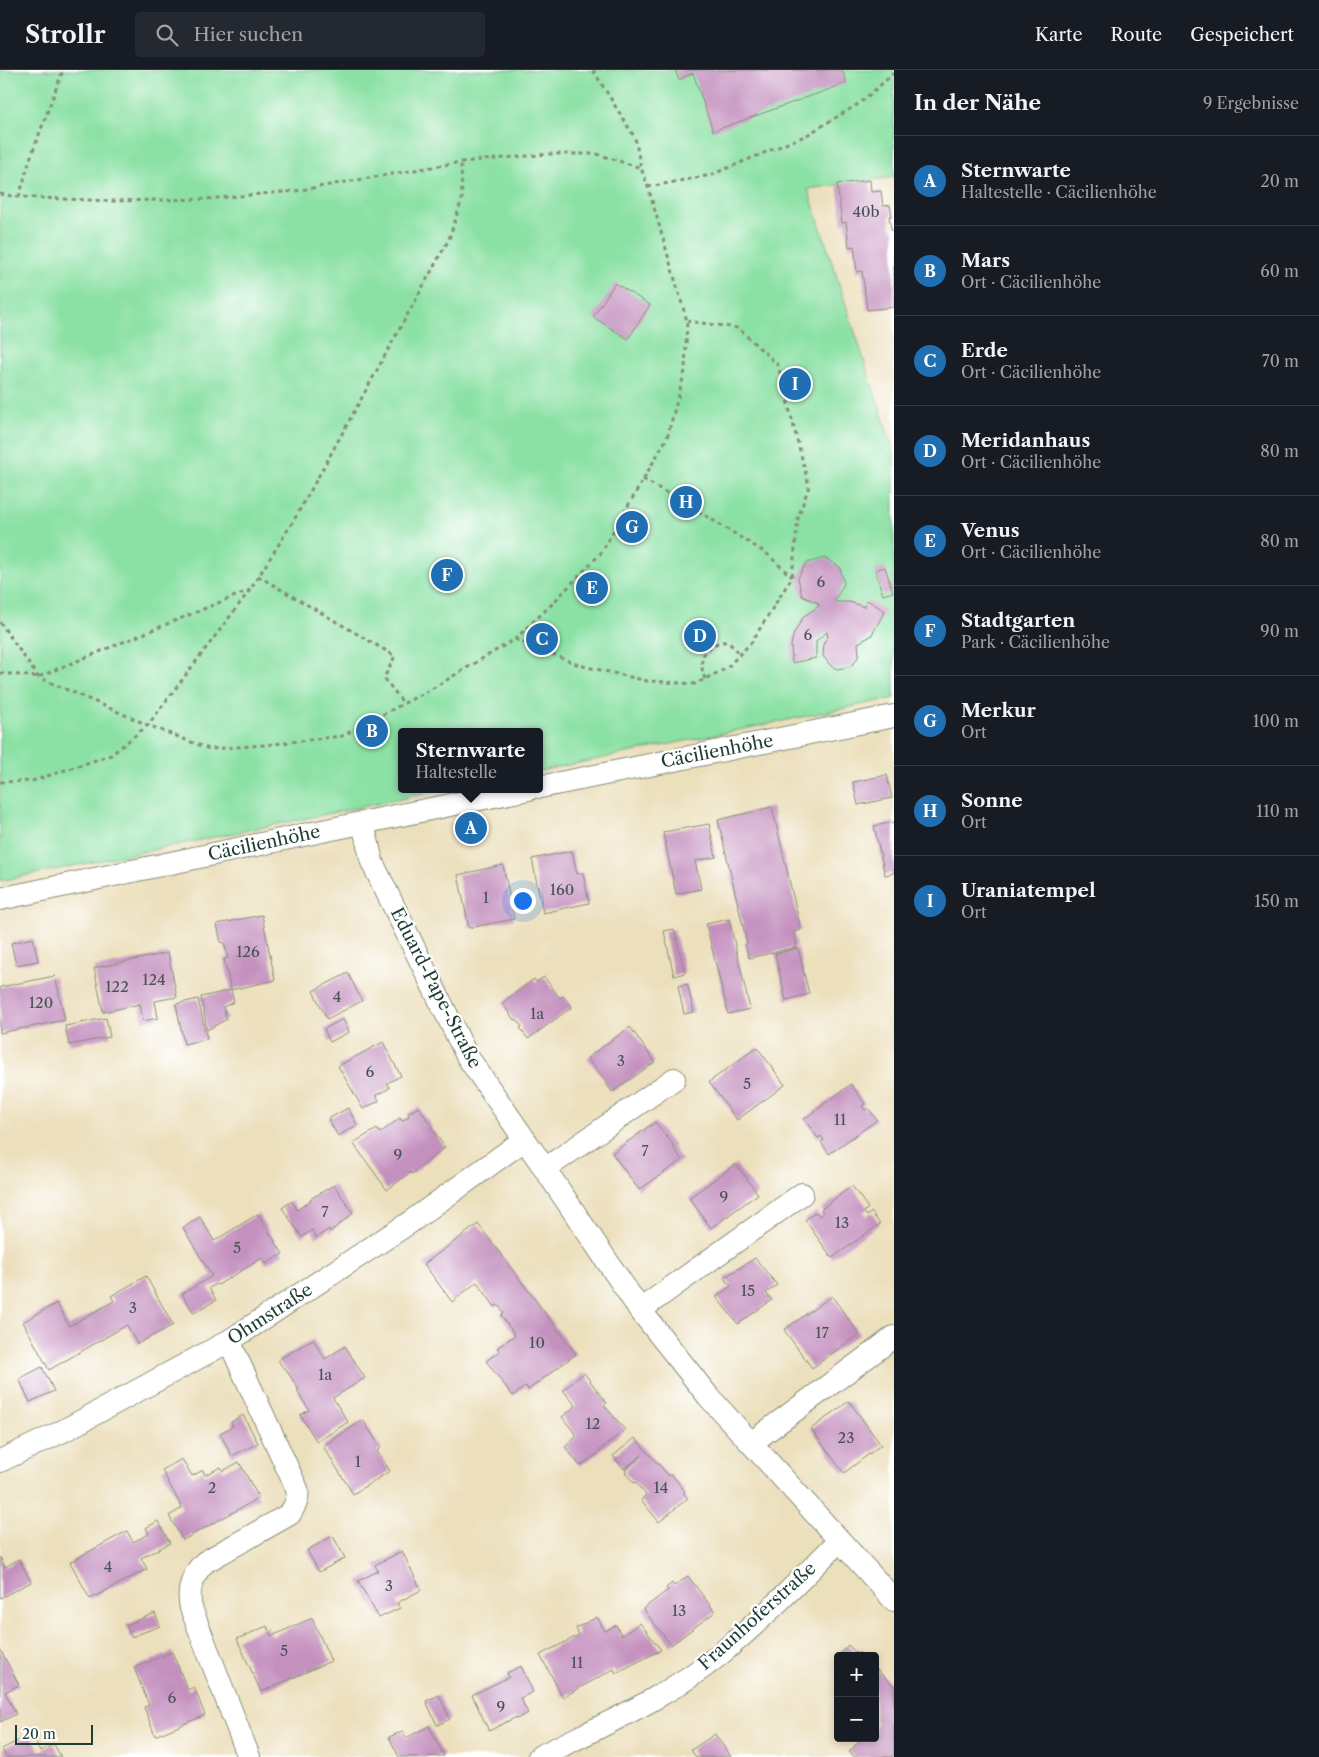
<!DOCTYPE html>
<html lang="de">
<head>
<meta charset="utf-8">
<style>
	:root { --surface:#171b24; --page:#242831; --text:#f1f3f6; --muted:#9ea1a6; --line:#363941; --accent:#1f6fb2 }
	body { margin:0; font-family:"Libre Caslon Text",serif; background:var(--page); color:var(--text) }
	.controls { position:absolute; right:15px; bottom:15px; display:grid; overflow:hidden; border-radius:5px; box-shadow:0 2px 8px #0003 }
	.controls button { width:45px; height:45px; display:grid; place-items:center; padding:0; border:0; border-bottom:1px solid var(--line); background:var(--surface); color:var(--text); font:25px sans-serif }
	.scale { position:absolute; left:15px; bottom:12px; width:78px; box-sizing:border-box; padding-left:5px; border:2px solid #1f3d34; border-top:0; font-size:14px; line-height:18px; white-space:nowrap; color:#1f3d34; -webkit-text-stroke:4px #fff; paint-order:stroke }
	.you { position:absolute; left:522px; top:830px; width:18px; height:18px; margin:-12px; border:4px solid #fff; border-radius:50%; background:#1a73e8; box-shadow:0 0 0 8px #1a73e833 }
	.badge { display:grid; place-items:center; width:32px; height:32px; border-radius:50%; background:var(--accent); color:#fff; font-size:16px; font-weight:700 }
	.pin { position:absolute; translate:-50% -50%; border:2px solid #fff; box-shadow:0 1px 5px #0006 }
	.popup { position:absolute; left:398px; top:658px; width:145px; height:65px; box-sizing:border-box; display:grid; place-content:center; border-radius:5px; background:var(--surface); filter:drop-shadow(0 1px 4px #0005); font-size:16px; white-space:nowrap; color:var(--muted) }
	.popup b { font-size:19px; color:var(--text) }
	.popup::after { content:''; position:absolute; left:50%; top:100%; margin-left:-10px; border:10px solid transparent; border-top-color:var(--surface) }
	.list { margin:0; padding:0; list-style:none }
	h2 { display:flex; justify-content:space-between; align-items:center; height:65px; margin:0; padding:0 20px; font-size:21px }
	h2 small { font-size:16px; font-weight:400; color:var(--muted) }
	.list li { display:grid; grid-template-columns:32px 1fr auto; gap:15px; align-items:center; box-sizing:border-box; height:90px; padding:0 20px; border-top:1px solid var(--line) }
	.list b { display:block; font-size:19px; white-space:nowrap }
	.list p { margin:0; font-size:16px; white-space:nowrap; color:var(--muted) }
	.list em { font-size:16px; font-style:normal; color:var(--muted) }
	.icon { flex:none; width:28px; height:28px; fill:none; stroke:currentColor; stroke-width:2; stroke-linecap:round; stroke-linejoin:round }
	.map { position:relative; flex:none; width:894px; height:1687px; overflow:hidden }
	header { display:flex; align-items:center; gap:30px; box-sizing:border-box; height:70px; padding:0 25px; background:var(--surface); border-bottom:1px solid var(--line) }
	header strong { font-size:24px }
	nav { display:flex; gap:28px; margin-inline-start:auto; font-size:18px }
	.search { width:350px; height:45px; background:var(--page); display:flex; align-items:center; gap:12px; box-sizing:border-box; padding:0 18px; border-radius:5px; color:var(--muted); font-size:19px }
	main { display:flex }
	aside { flex:1; background:var(--surface) }
	.map>svg:first-child { display:block }
</style>
</head>
<body>
<header>
<strong>Strollr</strong>
<div class="search"><svg class="icon" aria-label="search" viewBox="0 0 24 24"><circle cx="10" cy="10" r="6"/><path d="M15 15l6 6"/></svg>Hier suchen</div>
<nav><a>Karte</a><a>Route</a><a>Gespeichert</a></nav>
</header>
<main>
<div class="map">
<svg width="894" height="1687" viewBox="0 0 894 1687">
	<rect width="100%" height="100%" fill="#fff"/>
	<filter id="ink" filterUnits="userSpaceOnUse"><feTurbulence type="fractalNoise" baseFrequency=".02" numOctaves="2"/><feDisplacementMap in="SourceGraphic" scale="10" xChannelSelector="R" yChannelSelector="G"/><feConvolveMatrix kernelMatrix="1 2 1 2 8 2 1 2 1" color-interpolation-filters="sRGB"/></filter>
	<filter id="wash" filterUnits="userSpaceOnUse"><feTurbulence type="fractalNoise" baseFrequency=".0096" numOctaves="4" result="noise"/><feDisplacementMap in="SourceGraphic" scale="20" xChannelSelector="R" yChannelSelector="G"/><feGaussianBlur stdDeviation="1.12" result="paint"/><feColorMatrix in="noise" values="0 0 0 0 0 0 0 0 0 0 0 0 0 0 0 0 0 1.4 0 .05"/><feComposite in="paint" operator="in"/></filter>
	<g filter="url(#wash)">
		<rect width="100%" height="100%" fill="#ecdfbc"/>
		<path fill="#8be1a4" stroke="#558f6c" d="M 0,0 L 894,0 L 894,107 L 808,119 L 894,382 L 894,628 L 540,701 L 540,662 L 402,662 L 402,719 L 449,719 L 0,811 Z"/>
		<g id="blocks">
			<g fill="#c491bf">
				<path d="M 675,0 L 842,0 L 847,13 L 713,61 L 693,3 L 679,10 Z"/>
				<path d="M 870,110 L 871,122 L 881,121 L 883,136 L 890,135 L 892,146 L 889,146 L 891,160 L 894,160 L 894,237 L 867,240 L 862,201 L 857,202 L 854,176 L 849,177 L 846,152 L 842,153 L 837,114 Z"/>
				<path d="M 615,213 L 650,235 L 628,269 L 593,247 Z"/>
				<circle cx="795" cy="314" r="9"/>
				<path d="M 825,488 L 840,497 L 844,514 L 835,530 L 836,532 L 850,532 L 864,537 L 867,530 L 885,541 L 871,566 L 858,573 L 859,584 L 856,591 L 851,596 L 844,598 L 837,599 L 831,596 L 823,586 L 824,572 L 828,567 L 827,562 L 816,571 L 816,588 L 792,593 L 791,575 L 794,563 L 804,546 L 819,536 L 818,533 L 802,526 L 798,508 L 806,493 Z"/>
				<path d="M 885,497 L 893,522 L 883,525 L 875,500 Z"/>
				<path d="M 701,561 L 709,571 L 700,580 L 691,571 Z"/>
				<path d="M 887,705 L 892,728 L 858,735 L 853,712 Z"/>
				<path d="M 772,737 L 801,860 L 794,862 L 797,877 L 749,888 L 745,874 L 747,873 L 718,750 Z"/>
				<path d="M 894,752 L 894,803 L 885,805 L 874,756 Z"/>
				<path d="M 709,754 L 716,787 L 695,791 L 701,819 L 676,824 L 663,762 Z"/>
				<path d="M 572,781 L 577,804 L 583,803 L 589,833 L 543,843 L 532,789 Z"/>
				<path d="M 503,795 L 514,849 L 469,858 L 458,805 Z"/>
				<path d="M 262,845 L 275,910 L 231,920 L 224,889 L 228,888 L 224,872 L 221,873 L 217,854 Z"/>
				<path d="M 729,849 L 750,939 L 728,944 L 706,854 Z"/>
				<path d="M 674,859 L 685,903 L 674,906 L 664,861 Z"/>
				<path d="M 33,868 L 38,891 L 16,895 L 11,873 Z"/>
				<path d="M 798,878 L 809,924 L 786,930 L 775,884 Z"/>
				<path d="M 168,883 L 177,927 L 155,931 L 158,948 L 143,951 L 140,934 L 103,942 L 94,898 Z"/>
				<path d="M 348,903 L 362,931 L 327,949 L 313,921 Z"/>
				<path d="M 55,906 L 65,950 L 0,963 L 0,917 Z"/>
				<path d="M 544,907 L 560,928 L 563,926 L 572,937 L 528,969 L 520,958 L 522,957 L 516,949 L 514,950 L 502,933 L 534,909 L 536,912 Z"/>
				<path d="M 687,914 L 694,942 L 684,944 L 678,916 Z"/>
				<path d="M 231,920 L 234,932 L 223,937 L 227,949 L 207,960 L 201,927 Z"/>
				<path d="M 198,929 L 207,969 L 184,974 L 176,934 Z"/>
				<path d="M 106,948 L 110,967 L 69,975 L 65,956 Z"/>
				<path d="M 343,949 L 349,962 L 330,972 L 324,959 Z"/>
				<path d="M 630,957 L 655,992 L 612,1022 L 604,1010 L 604,1009 L 587,988 Z"/>
				<path d="M 383,972 L 401,1006 L 387,1013 L 390,1018 L 376,1025 L 379,1031 L 363,1039 L 338,996 Z"/>
				<path d="M 757,977 L 785,1015 L 737,1050 L 709,1012 Z"/>
				<path d="M 851,1014 L 865,1034 L 862,1036 L 865,1040 L 868,1038 L 877,1050 L 829,1084 L 821,1072 L 824,1070 L 821,1066 L 818,1068 L 804,1049 Z"/>
				<path d="M 419,1037 L 432,1057 L 431,1058 L 445,1077 L 412,1104 L 411,1102 L 387,1120 L 353,1073 L 377,1059 L 380,1063 L 400,1048 L 402,1051 L 409,1046 L 408,1043 Z"/>
				<path d="M 348,1038 L 357,1055 L 338,1066 L 328,1049 Z"/>
				<path d="M 655,1052 L 674,1076 L 673,1077 L 682,1090 L 639,1120 L 612,1083 Z"/>
				<path d="M 736,1094 L 758,1124 L 711,1158 L 689,1128 Z"/>
				<path d="M 334,1115 L 353,1143 L 330,1162 L 329,1159 L 316,1168 L 312,1160 L 302,1167 L 282,1138 L 292,1131 L 297,1140 L 311,1130 L 310,1129 Z"/>
				<path d="M 852,1116 L 868,1138 L 864,1142 L 867,1146 L 871,1142 L 880,1154 L 832,1188 L 805,1150 L 816,1142 L 819,1146 L 824,1143 L 821,1139 Z"/>
				<path d="M 258,1144 L 283,1184 L 266,1194 L 262,1188 L 218,1215 L 217,1214 L 209,1218 L 216,1230 L 194,1243 L 182,1224 L 212,1206 L 183,1158 L 200,1147 L 214,1171 Z"/>
				<path d="M 478,1154 L 576,1284 L 528,1320 L 526,1316 L 513,1326 L 486,1291 L 500,1281 L 497,1278 L 515,1265 L 501,1245 L 504,1243 L 498,1235 L 495,1237 L 477,1212 L 452,1232 L 424,1194 Z"/>
				<path d="M 755,1188 L 777,1215 L 766,1223 L 772,1230 L 738,1254 L 716,1227 L 731,1216 L 724,1208 Z"/>
				<path d="M 146,1206 L 173,1255 L 137,1274 L 127,1255 L 49,1300 L 23,1252 L 57,1233 L 69,1256 L 114,1231 L 111,1226 Z"/>
				<path d="M 832,1226 L 859,1264 L 812,1298 L 784,1260 Z"/>
				<path d="M 313,1269 L 325,1289 L 345,1276 L 365,1308 L 333,1328 L 348,1352 L 317,1372 L 300,1345 L 309,1340 L 297,1321 L 299,1320 L 285,1298 L 284,1299 L 278,1290 Z"/>
				<path d="M 42,1297 L 54,1321 L 30,1332 L 19,1309 Z"/>
				<path d="M 584,1303 L 607,1333 L 604,1335 L 625,1360 L 600,1380 L 600,1382 L 580,1396 L 565,1377 L 577,1366 L 562,1347 L 576,1336 L 563,1320 Z"/>
				<path d="M 849,1331 L 881,1375 L 844,1403 L 811,1359 Z"/>
				<path d="M 243,1345 L 258,1373 L 232,1386 L 220,1363 L 233,1356 L 231,1352 Z"/>
				<path d="M 363,1350 L 381,1378 L 377,1381 L 390,1401 L 353,1424 L 323,1376 Z"/>
				<path d="M 635,1368 L 669,1406 L 671,1404 L 685,1421 L 683,1423 L 688,1428 L 659,1452 L 641,1430 L 646,1425 L 635,1412 L 634,1413 L 625,1403 L 627,1402 L 625,1400 L 642,1385 L 624,1399 L 613,1386 Z"/>
				<path d="M 182,1389 L 192,1406 L 203,1400 L 205,1405 L 221,1397 L 223,1401 L 239,1392 L 259,1428 L 183,1470 L 169,1446 L 182,1438 L 162,1400 Z"/>
				<path d="M 158,1451 L 170,1473 L 141,1488 L 147,1499 L 90,1529 L 70,1492 L 127,1461 L 133,1472 L 149,1464 L 146,1458 Z"/>
				<path d="M 333,1466 L 345,1488 L 319,1502 L 307,1480 Z"/>
				<path d="M 402,1481 L 421,1520 L 397,1533 L 400,1538 L 379,1548 L 358,1511 L 378,1501 L 375,1495 Z"/>
				<path d="M 0,1487 L 5,1497 L 19,1489 L 31,1512 L 0,1528 Z"/>
				<path d="M 688,1506 L 715,1542 L 671,1575 L 643,1539 L 668,1520 L 666,1518 L 672,1513 L 674,1516 Z"/>
				<path d="M 155,1543 L 160,1556 L 131,1567 L 126,1555 Z"/>
				<path d="M 597,1547 L 605,1561 L 616,1555 L 622,1566 L 640,1553 L 661,1580 L 616,1603 L 614,1599 L 563,1627 L 540,1585 L 579,1565 L 576,1558 Z"/>
				<path d="M 312,1548 L 331,1591 L 261,1622 L 237,1569 L 267,1556 L 272,1566 Z"/>
				<path d="M 848,1575 L 857,1584 L 859,1582 L 863,1586 L 838,1586 Z"/>
				<path d="M 0,1579 L 19,1615 L 5,1622 L 16,1644 L 0,1652 Z"/>
				<path d="M 172,1582 L 188,1620 L 194,1617 L 205,1645 L 155,1666 L 144,1637 L 149,1635 L 134,1598 Z"/>
				<path d="M 521,1596 L 533,1622 L 520,1628 L 528,1643 L 517,1649 L 516,1647 L 489,1661 L 472,1625 L 509,1607 L 507,1603 Z"/>
				<path d="M 875,1598 L 894,1616 L 894,1684 L 891,1687 L 855,1687 L 849,1682 L 862,1668 L 875,1668 L 875,1655 L 877,1653 L 875,1651 Z"/>
				<path d="M 439,1625 L 450,1649 L 437,1655 L 426,1631 Z"/>
				<path d="M 429,1656 L 444,1686 L 399,1687 L 389,1667 L 403,1661 L 406,1668 Z"/>
				<path d="M 31,1664 L 40,1681 L 54,1674 L 61,1687 L 6,1687 L 2,1679 Z"/>
				<path d="M 715,1664 L 731,1687 L 696,1687 L 691,1680 Z"/>
			</g>
		</g>
	</g>
	<g filter="url(#ink)">
		<use href="#blocks" fill-opacity="0" stroke="#868e78" stroke-width="1"/>
		<g fill="none" stroke-linecap="round" stroke-linejoin="round">
			<defs>
				<g id="street">
					<path d="M 540,717 L 894,646"/>
					<path d="M 363,753 L 372,792 L 467,986 L 545,1099 L 640,1240 L 708,1326 L 894,1530"/>
					<path d="M 0,829 L 327,760 L 529,719"/>
					<path d="M 545,1099 L 674,1009"/>
					<path d="M 640,1240 L 802,1124"/>
					<path d="M 229,1271 L 297,1419 C 299,1429 295,1435 290,1444 L 205,1492 C 192,1504 187,1521 191,1538 L 249,1687"/>
					<path d="M 751,1373 L 894,1267"/>
					<path d="M 0,1391 L 63,1361 L 229,1271 L 409,1153 L 524,1070"/>
					<path d="M 539,1687 C 600,1656 665,1629 718,1586 C 761,1551 800,1510 839,1471"/>
				</g>
			</defs>
			<use href="#street" stroke="#868e78" stroke-width="24"/>
			<g stroke="#868e78" stroke-width="3" stroke-dasharray="4 4" stroke-linecap="butt">
				<path d="M 648,117 L 711,105 L 807,65 L 860,33 L 894,3"/>
				<path d="M 0,124 L 19,127 L 113,131 L 206,129 L 295,121 L 461,92 L 550,84 L 597,84 L 641,98"/>
				<path d="M 19,127 L 30,89 L 63,0"/>
				<path d="M 643,409 L 706,446 L 766,483 L 792,507"/>
				<path d="M 258,506 L 395,586 L 384,608 L 404,634"/>
				<path d="M 0,552 L 38,607 L 148,655 L 209,679 L 265,675 L 342,666 L 435,617 L 515,569 L 549,537 L 601,483 L 667,368 L 685,301 L 687,251 L 648,117 L 641,98 L 635,68 L 593,0"/>
				<path d="M 515,569 L 579,595 L 647,611 L 695,614 L 727,598 L 740,584 L 751,573 L 792,507 L 798,448 L 809,416 L 778,295 L 738,258 L 687,251"/>
				<path d="M 0,603 L 38,607 L 250,520"/>
				<path d="M 705,609 C 700,595 699,583 714,575 C 717,573 721,571 725,572 C 731,573 736,580 740,584"/>
				<path d="M 0,712 L 32,711 L 111,685 L 148,655 L 250,520 L 294,450 L 327,391 L 449,169 L 462,129 L 461,92"/>
			</g>
			<use href="#street" stroke="#fff" stroke-width="22"/>
		</g>
	</g>
	<g text-anchor="middle" dominant-baseline="central" stroke-width="4.5" stroke-linejoin="round" paint-order="stroke">
		<g font-size="15" fill="#485257">
			<text x="866" y="141">40b</text>
			<text x="821" y="511">6</text>
			<text x="808" y="564">6</text>
			<text x="562" y="819">160</text>
			<text x="486" y="827">1</text>
			<text x="248" y="881">126</text>
			<text x="154" y="909">124</text>
			<text x="117" y="916">122</text>
			<text x="337" y="926">4</text>
			<text x="41" y="932">120</text>
			<text x="537" y="943">1a</text>
			<text x="621" y="990">3</text>
			<text x="370" y="1001">6</text>
			<text x="747" y="1013">5</text>
			<text x="840" y="1049">11</text>
			<text x="645" y="1080">7</text>
			<text x="398" y="1084">9</text>
			<text x="724" y="1126">9</text>
			<text x="325" y="1141">7</text>
			<text x="842" y="1152">13</text>
			<text x="237" y="1177">5</text>
			<text x="748" y="1220">15</text>
			<text x="133" y="1237">3</text>
			<text x="822" y="1262">17</text>
			<text x="537" y="1272">10</text>
			<text x="325" y="1304">1a</text>
			<text x="593" y="1353">12</text>
			<text x="846" y="1367">23</text>
			<text x="358" y="1391">1</text>
			<text x="212" y="1417">2</text>
			<text x="661" y="1417">14</text>
			<text x="108" y="1496">4</text>
			<text x="389" y="1515">3</text>
			<text x="679" y="1540">13</text>
			<text x="284" y="1580">5</text>
			<text x="577" y="1592">11</text>
			<text x="172" y="1627">6</text>
			<text x="501" y="1636">9</text>
		</g>
		<g font-size="18" fill="#1f3d34" stroke="#fff">
			<text transform="translate(717 681) rotate(-11)">Cäcilienhöhe</text>
			<text transform="translate(264 773) rotate(-12)">Cäcilienhöhe</text>
			<text transform="translate(436 918) rotate(63)">Eduard-Pape-Straße</text>
			<text transform="translate(270 1244) rotate(-33)">Ohmstraße</text>
			<text transform="translate(757 1546) rotate(-42)">Fraunhoferstraße</text>
		</g>
	</g>
</svg>
<div class="controls">
<button>+</button>
<button>−</button>
</div>
<div class="scale">20 m</div>
<div class="you"></div>
<div class="pin badge" style="left:471px;top:758px">A</div>
<div class="popup"><b>Sternwarte</b>Haltestelle</div>
<div class="pin badge" style="left:372px;top:661px">B</div>
<div class="pin badge" style="left:542px;top:569px">C</div>
<div class="pin badge" style="left:700px;top:566px">D</div>
<div class="pin badge" style="left:592px;top:518px">E</div>
<div class="pin badge" style="left:447px;top:505px">F</div>
<div class="pin badge" style="left:632px;top:457px">G</div>
<div class="pin badge" style="left:686px;top:432px">H</div>
<div class="pin badge" style="left:795px;top:314px">I</div>
</div>
<aside>
<h2>In der Nähe<small>9 Ergebnisse</small></h2>
<ul class="list">
<li><span class="badge">A</span><div><b>Sternwarte</b><p>Haltestelle · Cäcilienhöhe</p></div><em>20 m</em></li>
<li><span class="badge">B</span><div><b>Mars</b><p>Ort · Cäcilienhöhe</p></div><em>60 m</em></li>
<li><span class="badge">C</span><div><b>Erde</b><p>Ort · Cäcilienhöhe</p></div><em>70 m</em></li>
<li><span class="badge">D</span><div><b>Meridanhaus</b><p>Ort · Cäcilienhöhe</p></div><em>80 m</em></li>
<li><span class="badge">E</span><div><b>Venus</b><p>Ort · Cäcilienhöhe</p></div><em>80 m</em></li>
<li><span class="badge">F</span><div><b>Stadtgarten</b><p>Park · Cäcilienhöhe</p></div><em>90 m</em></li>
<li><span class="badge">G</span><div><b>Merkur</b><p>Ort</p></div><em>100 m</em></li>
<li><span class="badge">H</span><div><b>Sonne</b><p>Ort</p></div><em>110 m</em></li>
<li><span class="badge">I</span><div><b>Uraniatempel</b><p>Ort</p></div><em>150 m</em></li>
</ul>
</aside>
</main>
</body>
</html>
